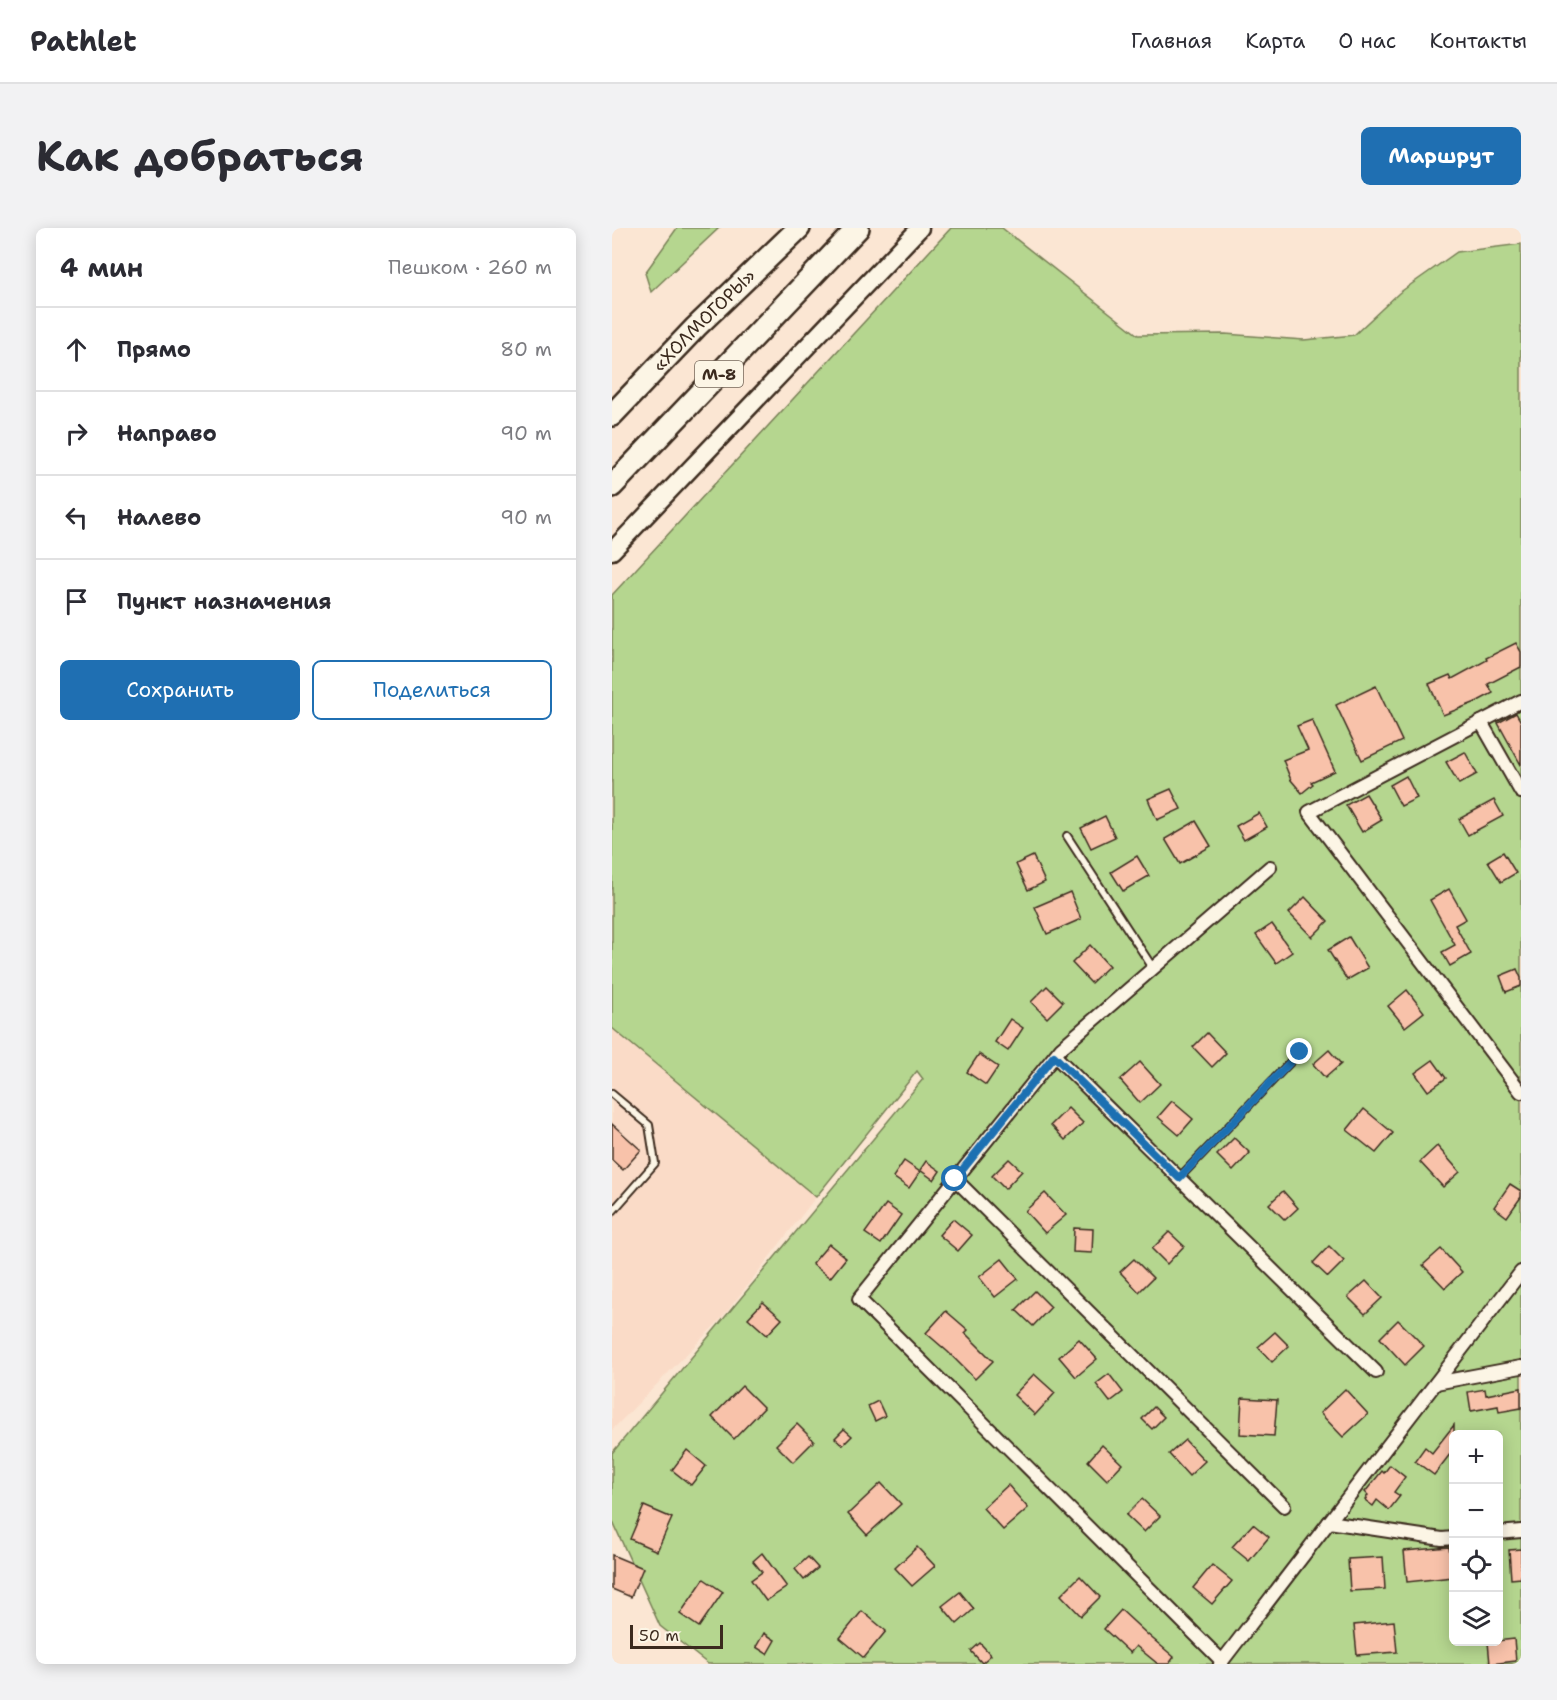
<!DOCTYPE html>
<html lang="ru">
<head>
<meta charset="utf-8">
<style>
	:root { --surface:#fff; --page:#f2f2f3; --text:#2b2b33; --muted:#7c7c81; --line:#e1e1e2; --accent:#1f6fb2 }
	body { margin:0; font-family:"Shantell Sans",sans-serif; background:var(--page); color:var(--text) }
	.controls { position:absolute; right:18px; bottom:18px; display:grid; overflow:hidden; border-radius:9px; box-shadow:0 3px 15px #0003 }
	.controls button { width:54px; height:54px; display:grid; place-items:center; padding:0; border:0; border-bottom:2px solid var(--line); background:var(--surface); color:var(--text); font:30px sans-serif }
	.scale { position:absolute; left:18px; bottom:15px; width:93px; box-sizing:border-box; padding-left:6px; border:3px solid #3b2a1e; border-top:0; font-size:16px; line-height:21px; white-space:nowrap; color:#3b2a1e; -webkit-text-stroke:4px #fcf5e5; paint-order:stroke }
	.stop { position:absolute; width:18px; height:18px; margin:-14px; border:4px solid #1f6fb2; border-radius:50%; background:#fff }
	.stop.end { background:#1f6fb2; border-color:#fff; box-shadow:0 2px 6px #0008 }
	.list { margin:0; padding:0; list-style:none }
	h2 { display:flex; justify-content:space-between; align-items:center; height:78px; margin:0; padding:0 24px; font-size:26px }
	h2 small { font-size:20px; font-weight:400; color:var(--muted) }
	.list li { display:grid; grid-template-columns:39px 1fr auto; gap:18px; align-items:center; box-sizing:border-box; height:84px; padding:0 24px; border-top:2px solid var(--line) }
	.list b { display:block; font-size:22px; white-space:nowrap }
	.list em { font-size:20px; font-style:normal; color:var(--muted) }
	.actions { display:flex; gap:12px; padding:18px 24px }
	.actions a { flex:1; padding:14px 0; border:2px solid var(--accent); border-radius:9px; text-align:center; font-size:21px; color:var(--accent) }
	.actions .main { background:var(--accent); color:#fff }
	.icon { flex:none; width:33px; height:33px; fill:none; stroke:currentColor; stroke-width:2; stroke-linecap:round; stroke-linejoin:round }
	.map { position:relative; flex:none; width:909px; height:1436px; overflow:hidden; border-radius:9px }
	header { display:flex; align-items:center; gap:36px; box-sizing:border-box; height:84px; padding:0 30px; background:var(--surface); border-bottom:2px solid var(--line) }
	header strong { font-size:28px }
	nav { display:flex; gap:33px; margin-inline-start:auto; font-size:21px }
	.intro { display:flex; align-items:center; justify-content:space-between; box-sizing:border-box; height:144px; padding:0 36px }
	h1 { margin:0; font-size:42px }
	.button { padding:15px 27px; border-radius:9px; background:var(--accent); color:#fff; font-size:21px; font-weight:700 }
	main { display:flex; gap:36px; padding:0 36px }
	aside { flex:1; background:var(--surface); border-radius:9px; box-shadow:0 3px 15px #0003 }
	.map>svg:first-child { display:block }
</style>
</head>
<body>
<header>
<strong>Pathlet</strong>
<nav><a>Главная</a><a>Карта</a><a>О нас</a><a>Контакты</a></nav>
</header>
<div class="intro"><h1>Как добраться</h1><a class="button">Маршрут</a></div>
<main>
<aside>
<h2>4 мин<small>Пешком · 260 m</small></h2>
<ul class="list">
<li><svg class="icon" aria-label="ahead" viewBox="0 0 24 24"><path d="M12 20V5M6 11l6-6 6 6"/></svg><div><b>Прямо</b></div><em>80 m</em></li>
<li><svg class="icon" aria-label="right" viewBox="0 0 24 24"><path d="M7 20v-9h11M14 6l5 5-5 5"/></svg><div><b>Направо</b></div><em>90 m</em></li>
<li><svg class="icon" aria-label="left" viewBox="0 0 24 24"><path d="M17 20v-9H6M10 6l-5 5 5 5"/></svg><div><b>Налево</b></div><em>90 m</em></li>
<li><svg class="icon" aria-label="arrive" viewBox="0 0 24 24"><path d="M6 21V4h12l-3 4 3 4H6"/></svg><div><b>Пункт назначения</b></div></li>
</ul>
<div class="actions"><a class="main">Сохранить</a><a>Поделиться</a></div>
</aside>
<div class="map">
<svg width="909" height="1436" viewBox="0 0 909 1436">
	<rect width="100%" height="100%" fill="#fbe6d3"/>
	<filter id="ink" filterUnits="userSpaceOnUse"><feTurbulence type="fractalNoise" baseFrequency=".0167" numOctaves="2"/><feDisplacementMap in="SourceGraphic" scale="12" xChannelSelector="R" yChannelSelector="G"/><feConvolveMatrix kernelMatrix="1 2 1 2 8 2 1 2 1" color-interpolation-filters="sRGB"/></filter>
	<g filter="url(#ink)">
		<path fill="#fadbc7" d="M 0,800 L 204,969 L 110,1090 L 0,1202 Z"/>
		<g fill="#b5d68f" stroke="#788056" stroke-width="1.5" fill-rule="evenodd">
			<path d="M 65,0 L 107,0 L 39,64 L 33,45 Z"/>
			<path d="M 339,0 L 390,0 L 526,107 L 613,106 L 692,112 L 742,107 L 787,65 L 845,24 L 909,16 L 909,1436 L 96,1436 L 48,1398 L 0,1292 L 0,1225 L 311,851 L 305,843 L 204,969 L 0,800 L 0,367 ZM 842,1206 L 886,1206 L 886,1414 L 842,1414 Z"/>
		</g>
		<g fill="#f8c2aa" stroke="#3b2a1e" stroke-width="1.5">
			<path d="M 904,415 L 909,424 L 909,439 L 876,456 L 881,465 L 864,474 L 831,487 L 817,456 L 838,447 L 840,451 L 875,432 L 874,430 Z"/>
			<path d="M 764,458 L 790,513 L 750,532 L 724,477 Z"/>
			<path d="M 904,485 L 909,494 L 909,537 L 886,495 Z"/>
			<path d="M 700,492 L 723,543 L 699,554 L 701,556 L 690,565 L 679,552 L 671,532 L 696,522 L 685,498 Z"/>
			<path d="M 853,524 L 865,546 L 847,556 L 834,534 Z"/>
			<path d="M 794,548 L 805,570 L 789,578 L 778,557 Z"/>
			<path d="M 559,561 L 569,581 L 545,592 L 536,571 Z"/>
			<path d="M 754,566 L 770,592 L 750,604 L 734,577 Z"/>
			<path d="M 882,572 L 891,588 L 856,607 L 847,591 Z"/>
			<path d="M 647,585 L 655,599 L 632,612 L 624,598 Z"/>
			<path d="M 493,588 L 503,609 L 479,620 L 469,600 Z"/>
			<path d="M 584,593 L 599,618 L 568,636 L 553,611 Z"/>
			<path d="M 891,624 L 904,645 L 889,654 L 876,633 Z"/>
			<path d="M 421,628 L 433,654 L 416,662 L 404,636 Z"/>
			<path d="M 525,628 L 537,648 L 511,663 L 499,644 Z"/>
			<path d="M 837,661 L 854,691 L 843,697 L 859,726 L 838,738 L 830,724 L 843,717 L 818,672 Z"/>
			<path d="M 458,664 L 469,691 L 435,706 L 423,679 Z"/>
			<path d="M 693,669 L 716,693 L 700,709 L 677,685 Z"/>
			<path d="M 660,696 L 680,724 L 664,735 L 644,707 Z"/>
			<path d="M 737,709 L 756,740 L 735,752 L 716,722 Z"/>
			<path d="M 478,717 L 497,738 L 479,755 L 460,735 Z"/>
			<path d="M 905,741 L 909,750 L 909,758 L 894,764 L 888,748 Z"/>
			<path d="M 435,758 L 451,774 L 435,790 L 419,774 Z"/>
			<path d="M 795,762 L 812,784 L 793,799 L 776,778 Z"/>
			<path d="M 398,791 L 411,800 L 396,823 L 383,814 Z"/>
			<path d="M 595,805 L 614,825 L 600,839 L 581,819 Z"/>
			<path d="M 717,822 L 729,836 L 713,850 L 701,836 Z"/>
			<path d="M 367,826 L 386,839 L 374,857 L 355,844 Z"/>
			<path d="M 821,832 L 834,850 L 816,863 L 803,845 Z"/>
			<path d="M 528,834 L 548,856 L 528,875 L 508,852 Z"/>
			<path d="M 560,873 L 581,891 L 567,907 L 546,889 Z"/>
			<path d="M 456,880 L 471,895 L 453,912 L 439,897 Z"/>
			<path d="M 752,881 L 781,905 L 764,925 L 735,902 Z"/>
			<path d="M 0,896 L 29,922 L 11,942 L 0,932 Z"/>
			<path d="M 622,910 L 638,925 L 621,943 L 605,927 Z"/>
			<path d="M 825,918 L 848,944 L 831,959 L 808,934 Z"/>
			<path d="M 397,931 L 410,943 L 393,961 L 380,948 Z"/>
			<path d="M 292,933 L 308,944 L 297,960 L 281,949 Z"/>
			<path d="M 314,933 L 328,943 L 322,952 L 308,942 Z"/>
			<path d="M 898,956 L 909,963 L 909,969 L 895,989 L 882,979 Z"/>
			<path d="M 671,963 L 686,980 L 673,992 L 657,976 Z"/>
			<path d="M 433,965 L 454,987 L 433,1005 L 413,983 Z"/>
			<path d="M 274,976 L 289,987 L 269,1016 L 253,1005 Z"/>
			<path d="M 341,991 L 360,1007 L 346,1023 L 327,1007 Z"/>
			<path d="M 462,1000 L 481,1001 L 480,1025 L 461,1024 Z"/>
			<path d="M 557,1004 L 572,1018 L 555,1036 L 540,1021 Z"/>
			<path d="M 217,1016 L 234,1030 L 218,1050 L 200,1036 Z"/>
			<path d="M 717,1018 L 732,1033 L 716,1049 L 701,1035 Z"/>
			<path d="M 829,1021 L 850,1044 L 833,1060 L 811,1037 Z"/>
			<path d="M 390,1031 L 406,1051 L 383,1069 L 367,1049 Z"/>
			<path d="M 522,1031 L 541,1050 L 527,1064 L 508,1044 Z"/>
			<path d="M 754,1053 L 770,1070 L 753,1086 L 736,1069 Z"/>
			<path d="M 423,1063 L 439,1079 L 421,1098 L 404,1082 Z"/>
			<path d="M 151,1074 L 170,1091 L 155,1107 L 136,1090 Z"/>
			<path d="M 334,1083 L 356,1102 L 353,1105 L 381,1133 L 363,1151 L 336,1124 L 314,1105 Z"/>
			<path d="M 786,1092 L 812,1118 L 793,1137 L 768,1110 Z"/>
			<path d="M 663,1104 L 677,1118 L 660,1134 L 646,1119 Z"/>
			<path d="M 467,1111 L 485,1131 L 464,1149 L 447,1129 Z"/>
			<path d="M 422,1146 L 443,1165 L 423,1187 L 402,1167 Z"/>
			<path d="M 497,1146 L 511,1164 L 498,1174 L 484,1156 Z"/>
			<path d="M 130,1158 L 152,1180 L 122,1211 L 100,1189 Z"/>
			<path d="M 909,1160 L 909,1180 L 887,1184 L 886,1178 L 859,1183 L 856,1164 L 873,1161 L 874,1167 Z"/>
			<path d="M 733,1161 L 756,1186 L 731,1209 L 708,1185 Z"/>
			<path d="M 630,1170 L 665,1172 L 662,1208 L 628,1206 Z"/>
			<path d="M 266,1173 L 273,1188 L 263,1193 L 256,1178 Z"/>
			<path d="M 542,1179 L 552,1189 L 540,1201 L 530,1191 Z"/>
			<path d="M 185,1196 L 202,1213 L 181,1234 L 164,1217 Z"/>
			<path d="M 842,1197 L 842,1221 L 822,1247 L 803,1233 L 813,1219 L 820,1225 Z"/>
			<path d="M 232,1201 L 240,1208 L 231,1217 L 223,1210 Z"/>
			<path d="M 573,1212 L 593,1233 L 577,1248 L 557,1226 Z"/>
			<path d="M 490,1217 L 510,1236 L 495,1252 L 476,1233 Z"/>
			<path d="M 75,1222 L 94,1238 L 79,1257 L 60,1242 Z"/>
			<path d="M 778,1237 L 793,1249 L 782,1264 L 788,1268 L 777,1282 L 765,1272 L 761,1278 L 753,1272 L 756,1267 L 753,1264 L 770,1243 L 772,1245 Z"/>
			<path d="M 269,1255 L 289,1276 L 255,1307 L 236,1286 Z"/>
			<path d="M 396,1257 L 416,1280 L 391,1302 L 371,1280 Z"/>
			<path d="M 530,1271 L 548,1288 L 532,1304 L 514,1287 Z"/>
			<path d="M 32,1278 L 60,1290 L 45,1323 L 18,1311 Z"/>
			<path d="M 641,1296 L 657,1309 L 637,1333 L 620,1319 Z"/>
			<path d="M 305,1319 L 323,1338 L 300,1358 L 283,1340 Z"/>
			<path d="M 837,1319 L 841,1349 L 795,1354 L 792,1323 Z"/>
			<path d="M 909,1321 L 909,1350 L 899,1351 L 897,1322 Z"/>
			<path d="M 150,1325 L 175,1359 L 154,1373 L 139,1352 L 150,1344 L 141,1333 Z"/>
			<path d="M 0,1327 L 31,1340 L 19,1369 L 0,1361 Z"/>
			<path d="M 196,1329 L 206,1340 L 192,1352 L 183,1341 Z"/>
			<path d="M 771,1329 L 773,1361 L 738,1363 L 736,1331 Z"/>
			<path d="M 600,1337 L 620,1353 L 600,1376 L 581,1360 Z"/>
			<path d="M 468,1348 L 488,1369 L 469,1388 L 449,1367 Z"/>
			<path d="M 92,1351 L 111,1364 L 87,1399 L 68,1386 Z"/>
			<path d="M 348,1364 L 362,1381 L 345,1396 L 330,1378 Z"/>
			<path d="M 509,1382 L 535,1406 L 562,1429 L 557,1436 L 546,1436 L 524,1418 L 518,1425 L 492,1401 Z"/>
			<path d="M 250,1383 L 274,1403 L 252,1430 L 228,1410 Z"/>
			<path d="M 782,1393 L 785,1424 L 745,1427 L 742,1397 Z"/>
			<path d="M 152,1405 L 163,1412 L 155,1426 L 144,1419 Z"/>
			<path d="M 902,1411 L 904,1433 L 878,1436 L 876,1414 Z"/>
			<path d="M 368,1415 L 379,1427 L 370,1435 L 359,1423 Z"/>
		</g>
		<g fill="none" stroke-linecap="round" stroke-linejoin="round">
			<defs>
				<g id="lane">
					<path d="M 455,608 L 541,740"/>
					<path d="M 0,866 L 37,897 L 43,935 L 0,984"/>
					<path d="M 567,950 L 688,824"/>
				</g>
				<g id="street">
					<path d="M 909,473 L 697,584 L 909,864"/>
					<path d="M 869,494 L 909,564"/>
					<path d="M 443,828 L 764,1144"/>
					<path d="M 343,951 L 672,1278"/>
					<path d="M 824,1155 L 909,1139"/>
					<path d="M 717,1294 L 830,1311 L 842,1310"/>
					<path d="M 886,1305 L 909,1303"/>
					<path d="M 610,1433 L 247,1071 L 449,820 L 658,639"/>
					<path d="M 608,1436 L 909,1044"/>
				</g>
				<path id="secondary" d="M 0,323 L 308,0"/>
				<g id="highway">
					<path id="s1" d="M 0,187 L 84,99 L 187,0"/>
					<path d="M 0,258 L 246,0"/>
				</g>
			</defs>
			<use href="#lane" stroke="#3b2a1e" stroke-width="10"/>
			<use href="#street" stroke="#3b2a1e" stroke-width="16"/>
			<use href="#secondary" stroke="#3b2a1e" stroke-width="21"/>
			<use href="#highway" stroke="#3b2a1e" stroke-width="26"/>
			<use href="#lane" stroke="#fcf5e5" stroke-width="6"/>
			<use href="#street" stroke="#fcf5e5" stroke-width="12"/>
			<use href="#secondary" stroke="#fcf5e5" stroke-width="16"/>
			<use href="#highway" stroke="#fcf5e5" stroke-width="21"/>
		</g>
	</g>
	<g fill="none" stroke-linecap="round" stroke-linejoin="round" filter="url(#ink)">
		<path stroke="#1f6fb2" stroke-width="8" d="M 343,951 L 442,828 L 567,950 L 688,824"/>
	</g>
	<g text-anchor="middle" dominant-baseline="central" stroke-width="4.5" stroke-linejoin="round" paint-order="stroke">
		<rect fill="#fcf5e5" stroke="#75675a" stroke-width="1.5" x="83" y="133" width="48" height="26" rx="4.5"/>
		<g font-size="16" font-weight="bold" fill="#3b2a1e">
			<text x="107" y="146">М-8</text>
		</g>
		<g font-size="18" fill="#3b2a1e" stroke="#fcf5e5">
			<text stroke="none"><textPath href="#s1" startOffset="132">«ХОЛМОГОРЫ»</textPath></text>
		</g>
	</g>
</svg>
<div class="controls">
<button>+</button>
<button>−</button>
<button><svg class="icon" aria-label="locate" viewBox="0 0 24 24"><circle cx="12" cy="12" r="6"/><path d="M12 2v4M12 18v4M2 12h4M18 12h4"/></svg></button>
<button><svg class="icon" aria-label="layers" viewBox="0 0 24 24"><path d="M12 4l9 5-9 5-9-5zM3 14l9 5 9-5"/></svg></button>
</div>
<div class="scale">50 m</div>
<div class="stop" style="left:343px;top:951px"></div>
<div class="stop end" style="left:688px;top:824px"></div>
</div>
</main>
</body>
</html>
